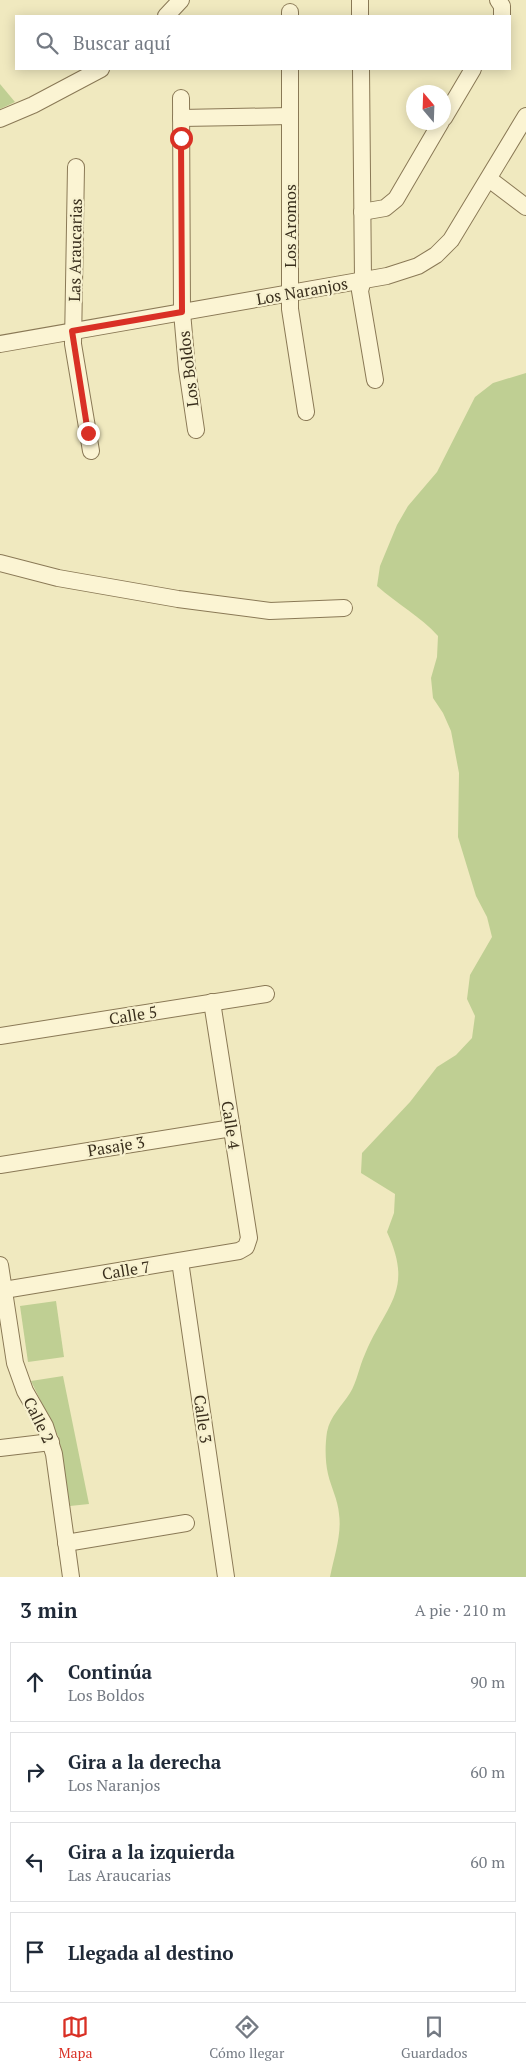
<!DOCTYPE html>
<html lang="es">
<head>
<meta charset="utf-8">
<style>
	:root { --surface:#fff; --page:#f2f2f3; --text:#1f2937; --muted:#747a83; --line:#e0e1e3; --accent:#d93025 }
	body { margin:0; font-family:"PT Serif",serif; background:var(--page); color:var(--text) }
	.compass { position:absolute; left:406px; top:85px; width:45px; height:45px; border-radius:50%; background:var(--surface); box-shadow:0 2px 12px #0003; rotate:341deg }
	.stop { position:absolute; width:15px; height:15px; margin:-11px; border:4px solid #d93025; border-radius:50%; background:#fff }
	.stop.end { background:#d93025; border-color:#fff; box-shadow:0 1px 5px #0008 }
	.list { margin:0; padding:0; list-style:none }
	h2 { display:flex; justify-content:space-between; align-items:center; height:65px; margin:0; padding:0 20px; font-size:21px }
	h2 small { font-size:16px; font-weight:400; color:var(--muted) }
	.list li { display:grid; grid-template-columns:32px 1fr auto; gap:15px; align-items:center; box-sizing:border-box; height:80px; margin:0 10px 10px; padding:0 10px; border:1px solid var(--line); border-radius:0px }
	.list b { display:block; font-size:19px; white-space:nowrap }
	.list p { margin:0; font-size:16px; white-space:nowrap; color:var(--muted) }
	.list em { font-size:16px; font-style:normal; color:var(--muted) }
	.icon { flex:none; width:28px; height:28px; fill:none; stroke:currentColor; stroke-width:2; stroke-linecap:round; stroke-linejoin:round }
	.map { position:relative; flex:none; width:526px; height:1577px; overflow:hidden }
	.search { position:absolute; background:var(--surface); box-shadow:0 2px 12px #0003; left:15px; right:15px; top:15px; height:55px; display:flex; align-items:center; gap:12px; box-sizing:border-box; padding:0 18px; border-radius:0px; color:var(--muted); font-size:19px }
	.sheet { height:425px; background:var(--surface) }
	nav { display:flex; justify-content:space-around; align-items:center; box-sizing:border-box; height:70px; border-top:1px solid var(--line); background:var(--surface); font-size:14px; color:var(--muted) }
	nav a { display:grid; justify-items:center; gap:2px }
	nav .on { color:var(--accent) }
	.map>svg:first-child { display:block }
</style>
</head>
<body>
<div class="map">
<svg width="526" height="1577" viewBox="0 0 526 1577">
	<rect width="100%" height="100%" fill="#f0e9bf"/>
	<g fill="#bfcf93">
		<path d="M 0,84 L 15,102 L 0,109 Z"/>
		<path d="M 526,373 L 526,1577 L 330,1577 C 334,1557 342,1534 339,1514 C 338,1500 331,1487 328,1474 C 325,1461 325,1445 327,1432 C 330,1416 342,1406 350,1393 C 357,1382 359,1367 365,1354 C 387,1303 414,1291 387,1232 L 394,1213 L 395,1194 L 361,1173 L 362,1153 L 410,1102 L 437,1067 L 456,1055 L 472,1038 L 475,1016 L 467,999 L 470,975 L 492,937 L 487,917 L 476,896 L 458,837 L 459,773 L 451,731 L 443,713 L 433,698 L 431,678 L 437,657 L 438,636 C 420,616 397,604 377,586 L 380,566 L 397,525 L 408,506 L 437,472 L 475,397 L 493,383 Z"/>
		<path d="M 56,1301 L 64,1357 L 28,1362 L 20,1306 Z"/>
		<path d="M 63,1376 L 89,1504 L 70,1506 L 59,1438 L 31,1381 Z"/>
	</g>
	<g fill="none" stroke-linecap="round" stroke-linejoin="round">
		<defs>
			<g id="minor">
				<path d="M 360,0 L 360,16"/>
				<path d="M 498,0 L 502,6 L 502,16"/>
				<path d="M 290,12 L 290,16"/>
				<path d="M 166,16 L 181,0"/>
				<path d="M 290,69 L 290,309 L 306,412"/>
				<path d="M 361,69 L 363,280 L 360,291 L 375,380"/>
				<path d="M 181,98 L 182,312 L 187,369 L 196,430"/>
				<path d="M 181,118 L 290,116"/>
				<path d="M 444,118 L 473,69"/>
				<path d="M 0,119 L 33,105 L 101,69"/>
				<path d="M 76,167 L 73,344 L 91,451"/>
				<path d="M 489,179 L 526,207"/>
				<path d="M 362,212 L 385,208 L 396,199 L 441,122"/>
				<path d="M 0,344 L 387,276 L 418,266 L 436,255 L 451,240 L 526,116"/>
				<path d="M 0,563 L 58,578 L 178,599 L 270,611 L 344,608"/>
				<path d="M 0,1036 L 266,994"/>
				<path d="M 0,1165 L 232,1128"/>
				<path d="M 180,1261 L 226,1577"/>
				<path d="M 0,1265 L 15,1363 L 25,1391 L 45,1426 L 54,1454 L 71,1577"/>
				<path d="M 4,1290 L 239,1251 L 246,1247 L 249,1238 L 212,1002"/>
				<path d="M 0,1448 L 51,1442"/>
				<path d="M 66,1543 L 186,1523"/>
			</g>
		</defs>
		<use href="#minor" stroke="#8a7956" stroke-width="18"/>
		<use href="#minor" stroke="#fbf4d3" stroke-width="16"/>
	</g>
	<g fill="none" stroke-linecap="round" stroke-linejoin="round">
		<path stroke="#d93025" stroke-width="6" d="M 88,433 L 72,331 L 182,312 L 181,138"/>
	</g>
	<g text-anchor="middle" dominant-baseline="central" stroke-width="4.5" stroke-linejoin="round" paint-order="stroke">
		<g font-size="16" fill="#392e1c" stroke="#f7f1cf">
			<text transform="translate(290 226) rotate(-90)">Los Aromos</text>
			<text transform="translate(75 250) rotate(-89)">Las Araucarias</text>
			<text transform="translate(302 291) rotate(-10)">Los Naranjos</text>
			<text transform="translate(188 369) rotate(-97)">Los Boldos</text>
			<text transform="translate(133 1015) rotate(-9)">Calle 5</text>
			<text transform="translate(231 1125) rotate(81)">Calle 4</text>
			<text transform="translate(116 1146) rotate(-9)">Pasaje 3</text>
			<text transform="translate(126 1270) rotate(-9)">Calle 7</text>
			<text transform="translate(203 1419) rotate(82)">Calle 3</text>
			<text transform="translate(39 1420) rotate(64)">Calle 2</text>
		</g>
	</g>
</svg>
<svg class="compass" viewBox="-18 -18 36 36"><path d="M0-13l5 13h-10z" fill="#e53935"/><path d="M0 13l5-13h-10z" fill="#747a83"/></svg>
<div class="stop" style="left:181px;top:138px"></div>
<div class="stop end" style="left:88px;top:433px"></div>
<div class="search"><svg class="icon" aria-label="search" viewBox="0 0 24 24"><circle cx="10" cy="10" r="6"/><path d="M15 15l6 6"/></svg>Buscar aquí</div>
</div>
<section class="sheet">
<h2>3 min<small>A pie · 210 m</small></h2>
<ul class="list">
<li><svg class="icon" aria-label="ahead" viewBox="0 0 24 24"><path d="M12 20V5M6 11l6-6 6 6"/></svg><div><b>Continúa</b><p>Los Boldos</p></div><em>90 m</em></li>
<li><svg class="icon" aria-label="right" viewBox="0 0 24 24"><path d="M7 20v-9h11M14 6l5 5-5 5"/></svg><div><b>Gira a la derecha</b><p>Los Naranjos</p></div><em>60 m</em></li>
<li><svg class="icon" aria-label="left" viewBox="0 0 24 24"><path d="M17 20v-9H6M10 6l-5 5 5 5"/></svg><div><b>Gira a la izquierda</b><p>Las Araucarias</p></div><em>60 m</em></li>
<li><svg class="icon" aria-label="arrive" viewBox="0 0 24 24"><path d="M6 21V4h12l-3 4 3 4H6"/></svg><div><b>Llegada al destino</b></div></li>
</ul>
</section>
<nav>
<a class="on"><svg class="icon" aria-label="map" viewBox="0 0 24 24"><path d="M3 6l6-2 6 2 6-2v14l-6 2-6-2-6 2zM9 4v14M15 6v14"/></svg>Mapa</a>
<a><svg class="icon" aria-label="directions" viewBox="0 0 24 24"><path d="M12 3l9 9-9 9-9-9zM9 14v-3h6M13 9l2 2-2 2"/></svg>Cómo llegar</a>
<a><svg class="icon" aria-label="saved" viewBox="0 0 24 24"><path d="M7 4h10v16l-5-4-5 4z"/></svg>Guardados</a>
</nav>
</body>
</html>
